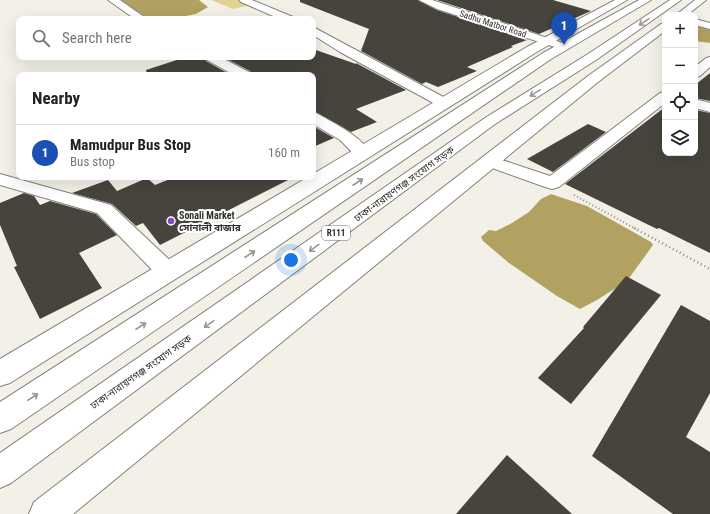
<!DOCTYPE html>
<html lang="en">
<head>
<meta charset="utf-8">
<style>
	:root { --surface:#fff; --page:#f6f6f6; --text:#222; --muted:#767676; --line:#e0e0e0; --accent:#ea580c }
	body { margin:0; font-family:"Roboto Condensed","Noto Sans Bengali",sans-serif; background:var(--page); color:var(--text) }
	.controls { position:absolute; right:12px; top:12px; display:grid; overflow:hidden; border-radius:8px; box-shadow:0 4px 16px #0002 }
	.controls button { width:36px; height:36px; display:grid; place-items:center; padding:0; border:0; border-bottom:1px solid var(--line); background:var(--surface); color:var(--text); font:20px sans-serif }
	.you { position:absolute; left:291px; top:260px; width:14px; height:14px; margin:-10px; border:3px solid #fff; border-radius:50%; background:#1a73e8; box-shadow:0 0 0 6px #1a73e833 }
	.badge { display:grid; place-items:center; width:26px; height:26px; border-radius:50%; background:var(--accent); color:#fff; font-size:13px; font-weight:700 }
	.pin { position:absolute; translate:-50% -33px; filter:drop-shadow(0 1px 2px #0008) }
	.pin::after { content:''; position:absolute; top:21px; width:14px; height:12px; background:inherit; clip-path:polygon(0 0,100% 0,50% 100%) }
	.list { margin:0; padding:0; list-style:none }
	h2 { display:flex; justify-content:space-between; align-items:center; height:52px; margin:0; padding:0 16px; font-size:17px }
	h2 small { font-size:13px; font-weight:400; color:var(--muted) }
	.list li { display:grid; grid-template-columns:26px 1fr auto; gap:12px; align-items:center; box-sizing:border-box; height:56px; padding:0 16px; border-top:1px solid var(--line) }
	.list b { display:block; font-size:15px; white-space:nowrap }
	.list p { margin:0; font-size:13px; white-space:nowrap; color:var(--muted) }
	.list em { font-size:13px; font-style:normal; color:var(--muted) }
	.icon { flex:none; width:22px; height:22px; fill:none; stroke:currentColor; stroke-width:2; stroke-linecap:round; stroke-linejoin:round }
	.map { position:relative; flex:none; width:710px; height:514px; overflow:hidden }
	.search { position:absolute; background:var(--surface); box-shadow:0 4px 16px #0002; left:16px; top:16px; width:300px; height:44px; display:flex; align-items:center; gap:10px; box-sizing:border-box; padding:0 14px; border-radius:8px; color:var(--muted); font-size:15px }
	.panel { position:absolute; background:var(--surface); box-shadow:0 4px 16px #0002; left:16px; top:72px; width:300px; height:108px; border-radius:8px }
	.map>svg:first-child { display:block }
</style>
</head>
<body>
<div class="map">
<svg width="710" height="514" viewBox="0 0 710 514">
	<rect width="100%" height="100%" fill="#f2f0e7"/>
	<path fill="#e3d392" d="M 211,0 L 242,0 L 250,5 L 233,9 Z"/>
	<g fill="#b2a261">
		<path d="M 119,0 L 199,0 L 208,7 L 196,14 L 171,19 L 154,19 L 148,18 Z"/>
		<path d="M 695,26 L 710,30 L 710,43 L 695,41 Z"/>
		<path d="M 551,194 L 587,206 L 651,242 L 653,245 L 627,281 L 597,300 L 580,309 L 557,296 L 509,263 L 483,241 L 481,237 L 489,230 L 496,231 L 512,223 L 529,212 L 541,199 Z"/>
	</g>
	<g fill="#46443d">
		<path d="M 300,0 L 418,0 L 437,10 L 527,40 L 511,46 L 513,47 L 467,67 L 477,71 L 438,87 L 426,82 L 422,84 L 361,51 L 369,29 L 300,2 Z"/>
		<path d="M 437,0 L 553,0 L 591,11 L 539,34 Z"/>
		<path d="M 313,49 L 356,64 L 356,63 L 406,90 L 356,109 L 377,122 L 351,132 L 313,111 L 313,75 L 252,75 L 250,71 L 223,57 L 313,57 Z"/>
		<path d="M 186,57 L 204,57 L 206,61 L 231,75 L 147,75 L 146,70 Z"/>
		<path d="M 710,73 L 710,101 L 695,98 L 695,85 Z"/>
		<path d="M 665,107 L 665,153 L 695,153 L 695,110 L 710,113 L 710,253 L 659,228 L 657,229 L 565,184 Z"/>
		<path d="M 588,124 L 606,132 L 553,172 L 527,159 Z"/>
		<path d="M 313,126 L 334,138 L 313,147 Z"/>
		<path d="M 175,177 L 294,177 L 160,245 L 143,223 L 136,226 L 112,204 L 72,193 L 108,180 L 117,191 L 147,178 L 155,185 Z"/>
		<path d="M 24,193 L 34,196 L 40,205 L 50,201 L 96,214 L 117,235 L 79,253 L 102,288 L 40,319 L 14,267 L 17,266 L 0,225 L 0,203 Z"/>
		<path d="M 626,276 L 661,295 L 571,404 L 538,378 L 584,328 L 583,327 Z"/>
		<path d="M 681,305 L 710,321 L 710,393 L 686,437 L 710,452 L 710,514 L 673,514 L 592,456 Z"/>
		<path d="M 507,455 L 572,514 L 456,514 Z"/>
	</g>
	<g fill="none" stroke-linecap="round" stroke-linejoin="round">
		<defs>
			<g id="street">
				<path d="M 108,0 L 120,0 L 147,19 L 135,19 Z"/>
				<path d="M 239,0 L 252,0 L 293,17 L 294,19 L 280,19 L 241,2 Z"/>
				<path d="M 419,0 L 432,0 L 566,44 L 568,46 L 566,48 L 558,48 L 437,9 Z"/>
				<path d="M 695,19 L 710,23 L 710,29 L 695,25 Z"/>
				<path d="M 313,27 L 449,100 L 451,103 L 449,106 L 444,107 L 439,106 L 340,52 L 313,35 Z"/>
				<path d="M 205,57 L 220,57 L 249,72 L 251,75 L 234,75 L 207,60 Z"/>
				<path d="M 710,57 L 710,67 L 700,76 L 695,77 L 695,67 L 706,58 Z"/>
				<path d="M 665,92 L 665,103 L 559,187 L 552,189 L 545,187 L 484,165 L 481,161 L 484,157 L 490,156 L 550,176 L 660,93 Z"/>
				<path d="M 695,99 L 710,103 L 710,112 L 695,108 Z"/>
				<path d="M 313,112 L 318,114 C 337,125 359,135 371,153 L 369,157 L 363,158 L 357,157 L 340,140 L 313,124 Z"/>
				<path d="M 0,174 L 111,205 L 176,266 L 179,272 L 176,278 L 168,280 L 160,278 L 97,213 L 0,185 Z"/>
			</g>
			<g id="secondary">
				<path d="M 615,0 L 627,0 L 535,53 L 10,383 L 0,386 L 0,359 L 308,177 L 313,177 L 313,174 L 527,47 Z"/>
				<path d="M 695,0 L 706,0 L 687,15 L 676,15 Z"/>
				<path d="M 665,23 L 665,31 L 598,82 L 73,514 L 29,514 L 34,502 L 588,76 L 661,24 Z"/>
			</g>
			<g id="primary">
				<path d="M 639,0 L 651,0 L 551,59 L 11,429 L 0,433 L 0,402 L 543,53 Z"/>
				<path d="M 670,0 L 681,0 L 596,60 L 495,124 L 11,483 L 0,488 L 0,453 L 485,118 L 588,54 Z"/>
			</g>
		</defs>
		<use href="#street" stroke="#838279" stroke-width="2"/>
		<use href="#secondary" stroke="#838279" stroke-width="2"/>
		<use href="#primary" stroke="#838279" stroke-width="2"/>
		<path stroke="#8e8d86" stroke-width="2" stroke-dasharray="1 2.5" stroke-linecap="butt" d="M 574,195 L 636,229"/>
		<path stroke="#8e8d86" stroke-width="2.5" stroke-dasharray="1 3" stroke-linecap="butt" d="M 634,228 L 710,269"/>
		<use href="#street" fill="#fff" fill-rule="evenodd"/>
		<use href="#secondary" fill="#fff" fill-rule="evenodd"/>
		<use href="#primary" fill="#fff" fill-rule="evenodd"/>
	</g>
	<defs><path id="oneway-shaft" d="M-6 0H5M1.5-3L5.5 0L1.5 3" fill="none" stroke-width="1.6" stroke-linecap="round" stroke-linejoin="round"/></defs>
	<g stroke="#989795">
		<use href="#oneway-shaft" transform="translate(644 22) rotate(146)"/>
		<use href="#oneway-shaft" transform="translate(535 93) rotate(148)"/>
		<use href="#oneway-shaft" transform="translate(358 182) rotate(-33)"/>
		<use href="#oneway-shaft" transform="translate(314 248) rotate(144)"/>
		<use href="#oneway-shaft" transform="translate(250 254) rotate(-33)"/>
		<use href="#oneway-shaft" transform="translate(209 324) rotate(145)"/>
		<use href="#oneway-shaft" transform="translate(141 326) rotate(-33)"/>
		<use href="#oneway-shaft" transform="translate(33 397) rotate(-33)"/>
	</g>
	<circle fill="#8747bd" stroke="#fff" stroke-width="1.5" cx="171" cy="221" r="4"/>
	<g text-anchor="middle" dominant-baseline="central" stroke-width="4" stroke-linejoin="round" paint-order="stroke">
		<g font-size="9" fill="#302f2b" stroke="#fff">
			<text transform="translate(493 24) rotate(18)">Sadhu Matbor Road</text>
		</g>
		<rect fill="#fff" stroke="#6e6d6b" stroke-width="1" x="322" y="226" width="28" height="14" rx="3"/>
		<g font-size="9" font-weight="bold" fill="#302f2b">
			<text x="336" y="233">R111</text>
		</g>
		<g font-size="10" fill="#302f2b" stroke="#fff">
			<text transform="translate(404 184) rotate(-36)">ঢাকা-নারায়ণগঞ্জ সংযোগ সড়ক</text>
			<text transform="translate(141 372) rotate(-35)">ঢাকা-নারায়ণগঞ্জ সংযোগ সড়ক</text>
		</g>
		<g font-size="10" font-weight="bold" fill="#302f2b" stroke="#fff" text-anchor="start">
			<text x="179" y="215">Sonali Market<tspan x="179" dy="12">সোনালী বাজার</tspan></text>
		</g>
	</g>
</svg>
<div class="controls">
<button>+</button>
<button>−</button>
<button><svg class="icon" aria-label="locate" viewBox="0 0 24 24"><circle cx="12" cy="12" r="6"/><path d="M12 2v4M12 18v4M2 12h4M18 12h4"/></svg></button>
<button><svg class="icon" aria-label="layers" viewBox="0 0 24 24"><path d="M12 4l9 5-9 5-9-5zM3 14l9 5 9-5"/></svg></button>
</div>
<div class="you"></div>
<div class="pin badge" style="left:564px;top:45px;background:#1a4fb4">1</div>
<div class="search"><svg class="icon" aria-label="search" viewBox="0 0 24 24"><circle cx="10" cy="10" r="6"/><path d="M15 15l6 6"/></svg>Search here</div>
<section class="panel">
<h2>Nearby<small></small></h2>
<ul class="list">
<li><span class="badge" style="background:#1a4fb4">1</span><div><b>Mamudpur Bus Stop</b><p>Bus stop</p></div><em>160 m</em></li>
</ul>
</section>
</div>
</body>
</html>
